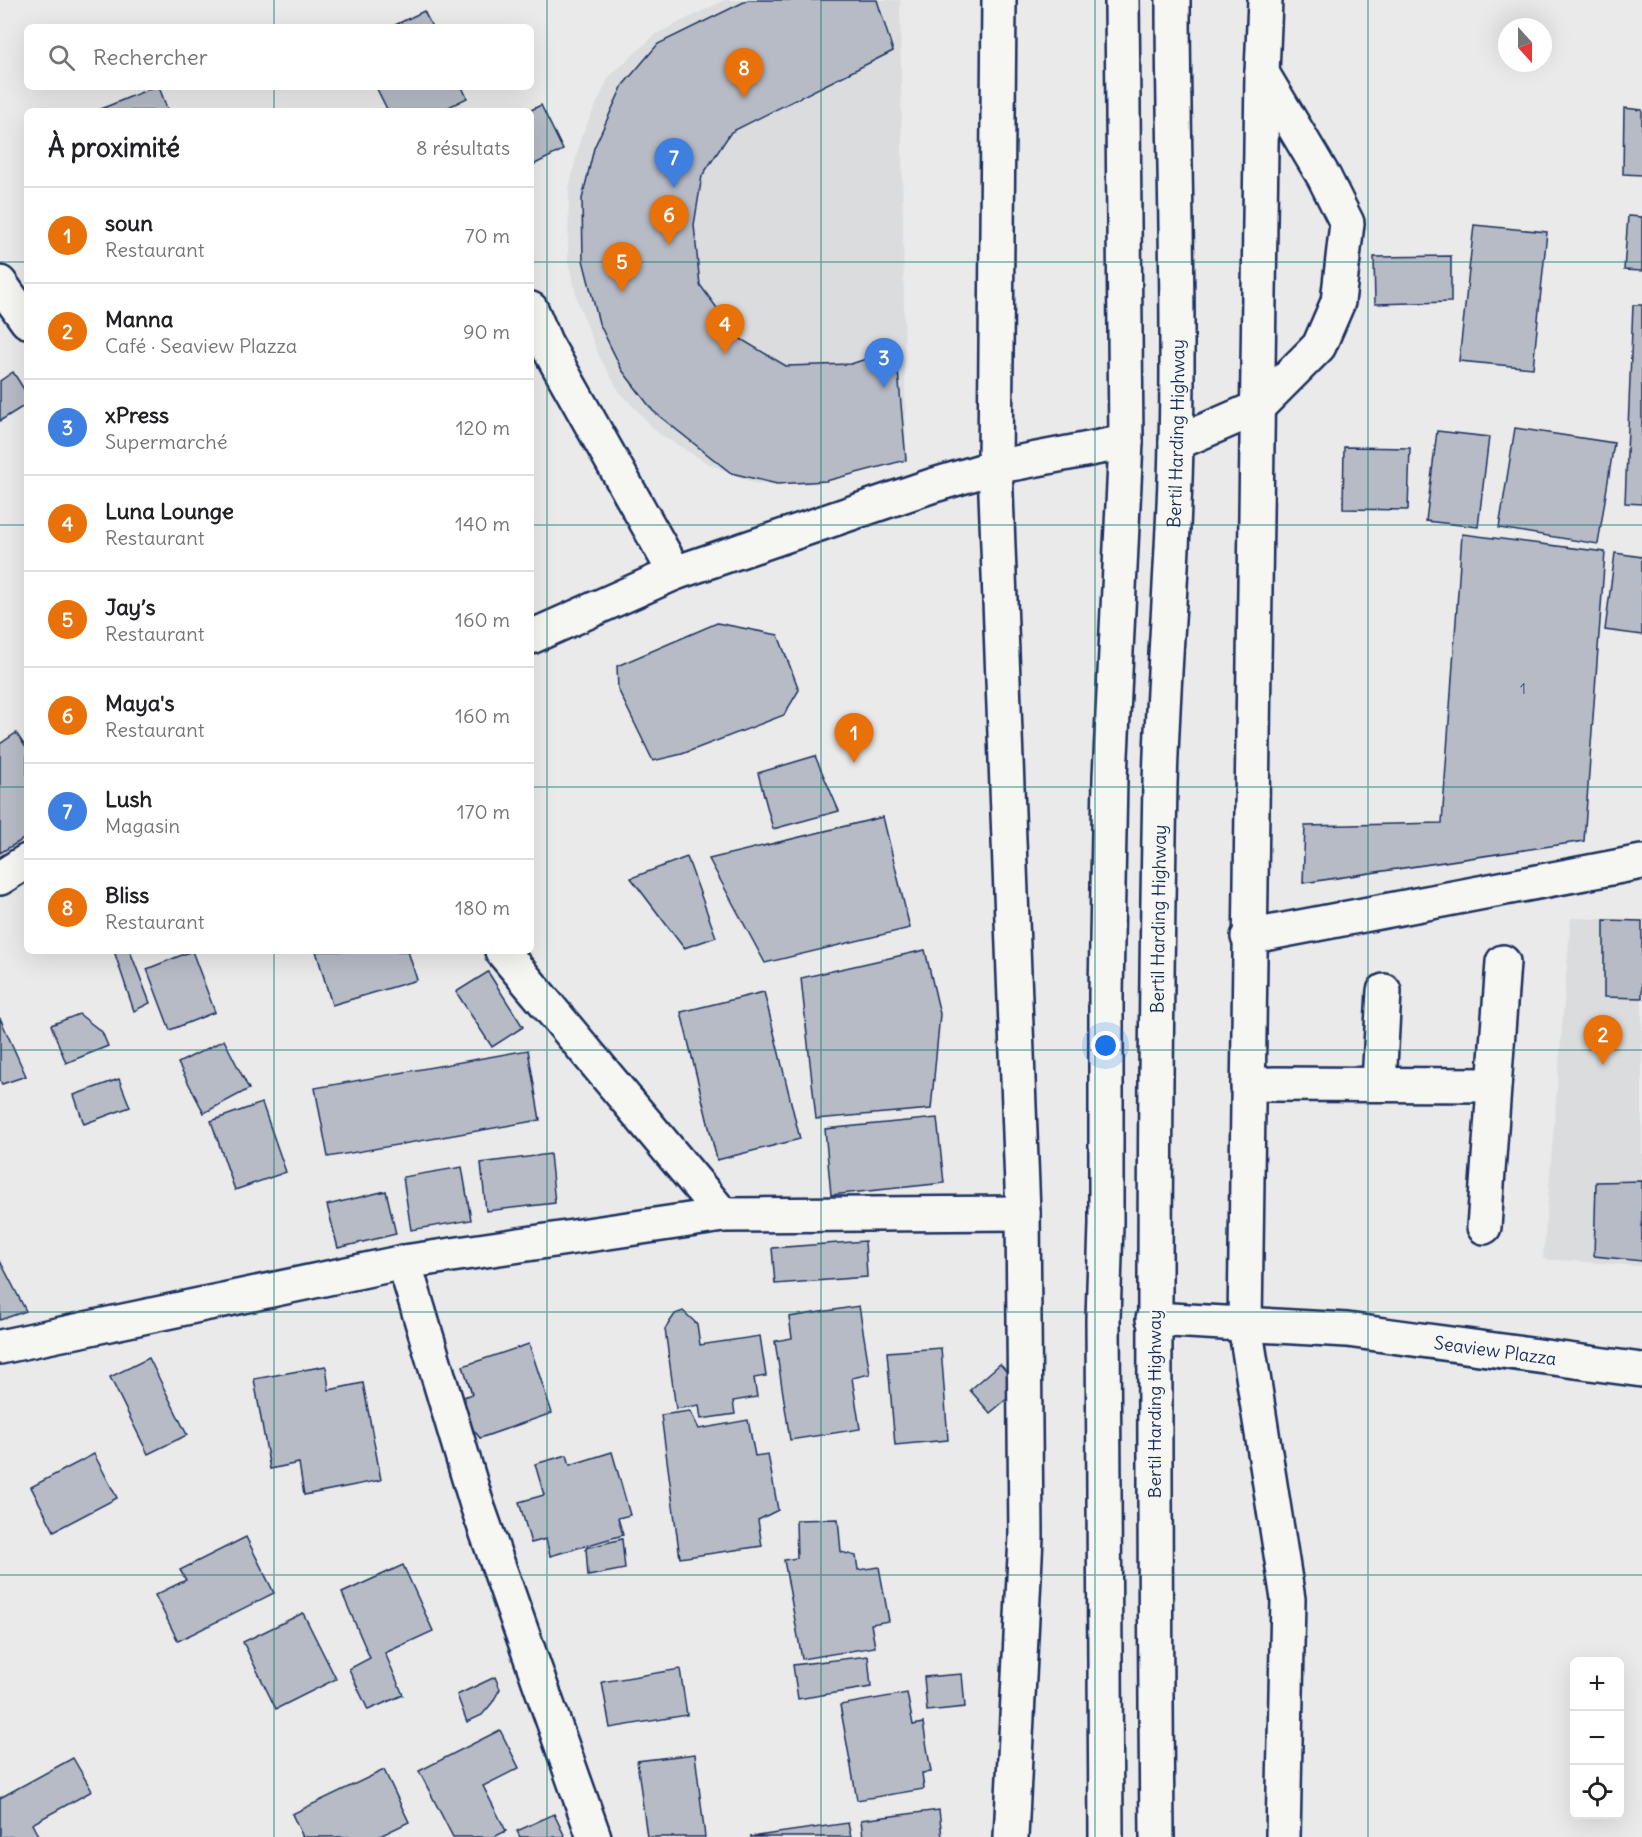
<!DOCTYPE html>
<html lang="fr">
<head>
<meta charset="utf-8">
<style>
	:root { --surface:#fff; --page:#f2f2f2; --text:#202124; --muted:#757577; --line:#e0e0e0; --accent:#1f6fb2 }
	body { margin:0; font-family:Delius,sans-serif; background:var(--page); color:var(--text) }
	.controls { position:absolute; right:18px; bottom:18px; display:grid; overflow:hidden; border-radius:9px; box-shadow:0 6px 24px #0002 }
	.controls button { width:54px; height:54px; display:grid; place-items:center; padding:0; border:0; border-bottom:2px solid var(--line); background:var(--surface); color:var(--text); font:30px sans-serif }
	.compass { position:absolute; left:1498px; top:18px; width:54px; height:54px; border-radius:50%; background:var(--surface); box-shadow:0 6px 24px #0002; rotate:159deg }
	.you { position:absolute; left:1106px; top:1046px; width:21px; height:21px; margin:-15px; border:4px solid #fff; border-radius:50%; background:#1a73e8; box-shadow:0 0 0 9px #1a73e833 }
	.badge { display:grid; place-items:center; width:39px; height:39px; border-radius:50%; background:var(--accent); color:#fff; font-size:20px; font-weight:700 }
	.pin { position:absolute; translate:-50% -50px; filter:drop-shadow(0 2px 3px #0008) }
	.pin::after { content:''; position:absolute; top:32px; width:21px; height:18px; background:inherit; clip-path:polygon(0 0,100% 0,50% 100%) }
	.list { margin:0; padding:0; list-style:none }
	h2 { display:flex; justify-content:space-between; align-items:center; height:78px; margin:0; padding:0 24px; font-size:26px }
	h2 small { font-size:20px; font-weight:400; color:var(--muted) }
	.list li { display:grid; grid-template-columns:39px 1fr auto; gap:18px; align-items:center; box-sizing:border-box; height:96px; padding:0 24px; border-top:2px solid var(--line) }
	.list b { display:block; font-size:22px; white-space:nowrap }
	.list p { margin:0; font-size:20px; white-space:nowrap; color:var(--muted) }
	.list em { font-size:20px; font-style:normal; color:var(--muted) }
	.icon { flex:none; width:33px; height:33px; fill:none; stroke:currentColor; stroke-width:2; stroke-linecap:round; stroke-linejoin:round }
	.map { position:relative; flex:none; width:1642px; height:1837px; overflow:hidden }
	.search { position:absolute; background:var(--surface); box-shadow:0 6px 24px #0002; left:24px; top:24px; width:510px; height:66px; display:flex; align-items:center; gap:15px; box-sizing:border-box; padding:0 21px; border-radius:9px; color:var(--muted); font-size:22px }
	.panel { position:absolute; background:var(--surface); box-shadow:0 6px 24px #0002; left:24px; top:108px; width:510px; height:846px; border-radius:9px }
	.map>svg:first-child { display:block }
</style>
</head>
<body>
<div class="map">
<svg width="1642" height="1837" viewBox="0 0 1642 1837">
	<rect width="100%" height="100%" fill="#e9eae9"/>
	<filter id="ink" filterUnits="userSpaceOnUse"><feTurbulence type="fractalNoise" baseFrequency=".0167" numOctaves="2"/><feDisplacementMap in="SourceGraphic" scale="12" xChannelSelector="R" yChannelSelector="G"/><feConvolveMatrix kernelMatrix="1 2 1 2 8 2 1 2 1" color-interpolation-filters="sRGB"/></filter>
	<g filter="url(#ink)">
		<g fill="#dadcde">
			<path d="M 725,0 L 900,0 L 906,460 L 808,484 L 756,484 L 707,463 L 658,433 L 619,391 L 598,354 L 578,302 L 568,261 L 569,189 L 581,137 L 609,77 L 656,34 Z"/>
			<path d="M 1571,918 L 1642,920 L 1642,1266 L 1543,1259 Z"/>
		</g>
		<g fill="#b6bbc6" stroke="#1b2f5e" stroke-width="1.5">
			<path d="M 748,0 L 877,0 L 893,51 L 731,132 L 702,176 L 694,225 L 700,285 L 739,338 L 786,366 L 851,364 L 896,349 L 906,460 L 826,481 L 777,484 L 731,473 L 653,411 L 622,370 L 599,323 L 583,260 L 582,199 L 594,148 L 623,85 L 658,44 Z"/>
			<path d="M 424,11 L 432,27 L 391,27 Z"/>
			<path d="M 154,87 L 159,87 L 168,111 L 96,111 Z"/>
			<path d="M 376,87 L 462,87 L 467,98 L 441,111 L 388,111 Z"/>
			<path d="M 541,105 L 563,150 L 531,166 L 529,111 Z"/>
			<path d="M 1624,108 L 1642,110 L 1642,175 L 1623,174 Z"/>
			<path d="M 1628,216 L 1642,217 L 1642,271 L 1624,270 Z"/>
			<path d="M 1474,225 L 1547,232 L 1533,368 L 1459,361 Z"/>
			<path d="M 1451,256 L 1451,302 L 1375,304 L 1374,257 Z"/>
			<path d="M 1633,305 L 1642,305 L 1642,504 L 1625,503 Z"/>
			<path d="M 13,372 L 27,394 L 27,404 L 0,421 L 0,381 Z"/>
			<path d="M 1515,428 L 1614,443 L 1598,544 L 1499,528 Z"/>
			<path d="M 1437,431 L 1489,437 L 1478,527 L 1426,521 Z"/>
			<path d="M 1344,447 L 1410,448 L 1408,510 L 1343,509 Z"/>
			<path d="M 1462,534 L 1605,552 L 1584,841 L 1303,883 L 1305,826 L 1442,823 Z"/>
			<path d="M 1615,553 L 1642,557 L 1642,635 L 1605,630 Z"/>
			<path d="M 717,623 L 778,635 L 799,690 L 784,715 L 682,754 L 653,761 L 618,689 L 617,666 Z"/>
			<path d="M 16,733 L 27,749 L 27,837 L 0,853 L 0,744 Z"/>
			<path d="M 815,756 L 839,811 L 773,829 L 758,773 Z"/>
			<path d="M 883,817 L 910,928 L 765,963 L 709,859 Z"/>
			<path d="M 687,857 L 716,937 L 684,948 L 631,878 Z"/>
			<path d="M 1604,920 L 1642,921 L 1642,998 L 1604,997 Z"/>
			<path d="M 925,950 L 940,1014 L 931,1109 L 816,1119 L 801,978 Z"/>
			<path d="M 114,951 L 130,951 L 150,1003 L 134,1011 Z"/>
			<path d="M 192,951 L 215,1012 L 170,1030 L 147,969 Z"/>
			<path d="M 316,951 L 408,951 L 417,980 L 332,1005 Z"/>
			<path d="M 488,972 L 523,1027 L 492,1047 L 456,992 Z"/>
			<path d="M 764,992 L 800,1139 L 717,1160 L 681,1012 Z"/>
			<path d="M 79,1014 L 102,1032 L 108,1046 L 66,1063 L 51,1025 Z"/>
			<path d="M 0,1018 L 26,1076 L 2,1084 L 0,1080 Z"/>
			<path d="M 224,1040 L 249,1089 L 204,1113 L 178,1063 Z"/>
			<path d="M 528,1050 L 540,1120 L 328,1157 L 315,1088 Z"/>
			<path d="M 119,1079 L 130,1107 L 84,1124 L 74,1095 Z"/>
			<path d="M 262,1103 L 286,1172 L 235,1190 L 211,1121 Z"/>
			<path d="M 937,1118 L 944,1183 L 831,1195 L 825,1129 Z"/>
			<path d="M 550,1154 L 555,1203 L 486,1211 L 481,1163 Z"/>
			<path d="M 462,1167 L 471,1220 L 411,1230 L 403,1177 Z"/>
			<path d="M 1642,1181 L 1642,1261 L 1594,1256 L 1596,1182 Z"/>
			<path d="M 386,1191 L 396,1234 L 338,1248 L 327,1205 Z"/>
			<path d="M 865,1241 L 867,1277 L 775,1284 L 772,1248 Z"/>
			<path d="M 0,1261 L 26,1311 L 0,1320 Z"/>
			<path d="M 859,1306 L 870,1374 L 852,1378 L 860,1429 L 790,1440 L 775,1341 L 792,1338 L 789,1317 Z"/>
			<path d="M 683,1311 L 697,1324 L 700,1345 L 760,1336 L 766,1376 L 754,1378 L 757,1397 L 733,1401 L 735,1414 L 701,1419 L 699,1405 L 676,1409 L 665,1329 L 675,1314 Z"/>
			<path d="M 529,1344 L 552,1413 L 480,1438 L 464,1418 L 458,1399 L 472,1394 L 463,1366 Z"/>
			<path d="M 941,1348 L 948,1440 L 895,1445 L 887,1352 Z"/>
			<path d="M 149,1358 L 187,1435 L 148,1454 L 110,1377 Z"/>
			<path d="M 1000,1364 L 1020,1388 L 990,1413 L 970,1390 Z"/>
			<path d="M 326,1366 L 329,1390 L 363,1383 L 381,1480 L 304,1495 L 299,1463 L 270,1469 L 254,1379 Z"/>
			<path d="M 690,1411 L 699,1429 L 748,1420 L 755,1456 L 768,1454 L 778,1510 L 758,1520 L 762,1546 L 680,1558 L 661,1415 Z"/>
			<path d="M 612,1452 L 630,1515 L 618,1518 L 623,1535 L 550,1556 L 546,1539 L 531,1543 L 519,1502 L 544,1495 L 535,1464 L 567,1455 L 570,1465 Z"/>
			<path d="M 94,1454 L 117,1498 L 54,1531 L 31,1487 Z"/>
			<path d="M 838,1519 L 841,1552 L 856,1556 L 858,1570 L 879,1567 L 889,1621 L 871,1624 L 875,1647 L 802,1659 L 784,1560 L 797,1558 L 796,1520 Z"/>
			<path d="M 246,1537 L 274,1593 L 178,1641 L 155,1595 L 186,1580 L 180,1570 Z"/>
			<path d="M 622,1539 L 625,1569 L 588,1576 L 586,1548 Z"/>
			<path d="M 403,1565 L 433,1631 L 385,1653 L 403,1695 L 368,1710 L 349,1669 L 370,1658 L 342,1593 Z"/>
			<path d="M 303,1613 L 336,1679 L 276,1709 L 243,1642 Z"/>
			<path d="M 868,1656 L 871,1687 L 798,1699 L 793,1665 Z"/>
			<path d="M 680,1669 L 687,1715 L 610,1728 L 602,1682 Z"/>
			<path d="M 962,1674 L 965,1707 L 927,1711 L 924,1677 Z"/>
			<path d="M 495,1677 L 500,1689 L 492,1703 L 482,1715 L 467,1722 L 457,1695 Z"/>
			<path d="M 907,1693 L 913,1725 L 923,1723 L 931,1772 L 922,1773 L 924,1789 L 857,1800 L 840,1705 Z"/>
			<path d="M 500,1730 L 519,1768 L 483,1786 L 506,1831 L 494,1837 L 453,1837 L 419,1771 Z"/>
			<path d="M 695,1754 L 705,1837 L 647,1837 L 637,1761 Z"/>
			<path d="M 73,1758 L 92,1791 L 32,1824 L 39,1837 L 0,1837 L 0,1798 Z"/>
			<path d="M 384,1770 L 409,1822 L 378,1837 L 303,1837 L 292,1814 Z"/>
			<path d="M 939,1810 L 942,1837 L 863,1837 L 861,1820 Z"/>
			<path d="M 554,1814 L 565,1837 L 520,1837 L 517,1831 Z"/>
			<path d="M 848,1823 L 851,1837 L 750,1837 Z"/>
		</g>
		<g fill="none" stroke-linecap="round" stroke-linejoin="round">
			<defs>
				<g id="minor">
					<path d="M 999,0 L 995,467 L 1023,1213 L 1026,1537 L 1011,1837"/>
					<path d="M 1265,0 L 1262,73 L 1245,1325 L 1288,1599 L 1283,1837"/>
					<path d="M 0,283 L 27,321"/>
					<path d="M 531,309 L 545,342 L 675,573"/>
					<path d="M 1176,443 L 1257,408 L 1319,346 L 1338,302 L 1347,223 L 1324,177 L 1262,73"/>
					<path d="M 531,637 L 675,573 L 931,486 L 995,467 L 1126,442"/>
					<path d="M 0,878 L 27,861"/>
					<path d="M 1248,937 L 1642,862"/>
					<path d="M 502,951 L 723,1215"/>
					<path d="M 1248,1084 L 1494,1085"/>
					<path d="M 1379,1084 L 1384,991"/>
					<path d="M 1484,1227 L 1503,962"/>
					<path d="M 404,1262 L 477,1505 L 594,1837"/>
					<path id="s1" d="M 1153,1319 L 1347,1330 L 1642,1370"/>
					<path d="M 0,1347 L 404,1262 L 723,1215 L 1023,1213"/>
				</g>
				<g id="major">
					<path d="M 1106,1837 L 1103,1319 L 1106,1224 L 1106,994 L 1110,777 L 1126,442 L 1122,0"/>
					<path id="s2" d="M 1157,1837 C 1154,1486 1153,1135 1160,784 C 1163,671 1174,557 1176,443 C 1180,296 1173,148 1173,0"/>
				</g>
			</defs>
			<use href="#minor" stroke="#1b2f5e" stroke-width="38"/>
			<use href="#major" stroke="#1b2f5e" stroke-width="38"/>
			<use href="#minor" stroke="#f6f6f2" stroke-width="33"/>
			<use href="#major" stroke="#f6f6f2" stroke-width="33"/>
		</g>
	</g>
	<path fill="none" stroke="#0f766e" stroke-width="1.5" stroke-opacity="0.55" d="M 274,0 L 274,27M 547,0 L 547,1837M 821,0 L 821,1837M 1095,0 L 1095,1837M 1368,0 L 1368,1837M 274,87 L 274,111M 0,262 L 27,262M 531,262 L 1642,262M 0,525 L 27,525M 531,525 L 1642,525M 0,787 L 27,787M 531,787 L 1642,787M 274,951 L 274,1837M 0,1050 L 1642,1050M 0,1312 L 1642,1312M 0,1575 L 1642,1575"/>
	<g text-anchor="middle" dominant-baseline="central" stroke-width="4.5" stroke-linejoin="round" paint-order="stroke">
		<g font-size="15" fill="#425278">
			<text x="1523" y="688">1</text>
		</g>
		<g font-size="18" fill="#1b2f5e" stroke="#f6f6f2">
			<text stroke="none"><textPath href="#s2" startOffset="1404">Bertil Harding Highway</textPath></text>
			<text stroke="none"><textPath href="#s2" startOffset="918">Bertil Harding Highway</textPath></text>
			<text stroke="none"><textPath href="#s1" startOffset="344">Seaview Plazza</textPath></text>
			<text transform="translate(1154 1404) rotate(-90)">Bertil Harding Highway</text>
		</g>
	</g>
</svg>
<div class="controls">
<button>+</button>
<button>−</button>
<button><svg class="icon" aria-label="locate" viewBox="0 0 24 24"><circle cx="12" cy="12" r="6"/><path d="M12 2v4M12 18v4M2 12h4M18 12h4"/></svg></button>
</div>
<svg class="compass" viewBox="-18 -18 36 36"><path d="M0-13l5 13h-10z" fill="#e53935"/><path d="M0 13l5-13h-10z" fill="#757577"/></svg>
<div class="you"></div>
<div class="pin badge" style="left:854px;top:763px;background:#e8710a">1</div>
<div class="pin badge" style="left:1603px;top:1065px;background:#e8710a">2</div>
<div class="pin badge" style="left:884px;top:388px;background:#3f7fe0">3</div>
<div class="pin badge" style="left:725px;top:354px;background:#e8710a">4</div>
<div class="pin badge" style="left:622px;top:292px;background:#e8710a">5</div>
<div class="pin badge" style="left:669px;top:245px;background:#e8710a">6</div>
<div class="pin badge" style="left:674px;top:188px;background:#3f7fe0">7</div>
<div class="pin badge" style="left:744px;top:98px;background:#e8710a">8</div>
<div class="search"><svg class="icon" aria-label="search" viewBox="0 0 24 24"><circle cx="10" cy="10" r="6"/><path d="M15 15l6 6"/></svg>Rechercher</div>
<section class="panel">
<h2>À proximité<small>8 résultats</small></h2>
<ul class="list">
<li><span class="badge" style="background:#e8710a">1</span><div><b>soun</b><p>Restaurant</p></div><em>70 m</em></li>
<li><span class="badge" style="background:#e8710a">2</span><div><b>Manna</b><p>Café · Seaview Plazza</p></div><em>90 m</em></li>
<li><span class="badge" style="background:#3f7fe0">3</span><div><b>xPress</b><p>Supermarché</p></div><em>120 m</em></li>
<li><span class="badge" style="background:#e8710a">4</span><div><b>Luna Lounge</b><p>Restaurant</p></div><em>140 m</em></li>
<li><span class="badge" style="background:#e8710a">5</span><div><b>Jay’s</b><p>Restaurant</p></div><em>160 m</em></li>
<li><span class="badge" style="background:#e8710a">6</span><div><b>Maya's</b><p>Restaurant</p></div><em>160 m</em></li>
<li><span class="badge" style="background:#3f7fe0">7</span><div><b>Lush</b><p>Magasin</p></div><em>170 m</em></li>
<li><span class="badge" style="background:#e8710a">8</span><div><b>Bliss</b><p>Restaurant</p></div><em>180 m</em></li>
</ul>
</section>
</div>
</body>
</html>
